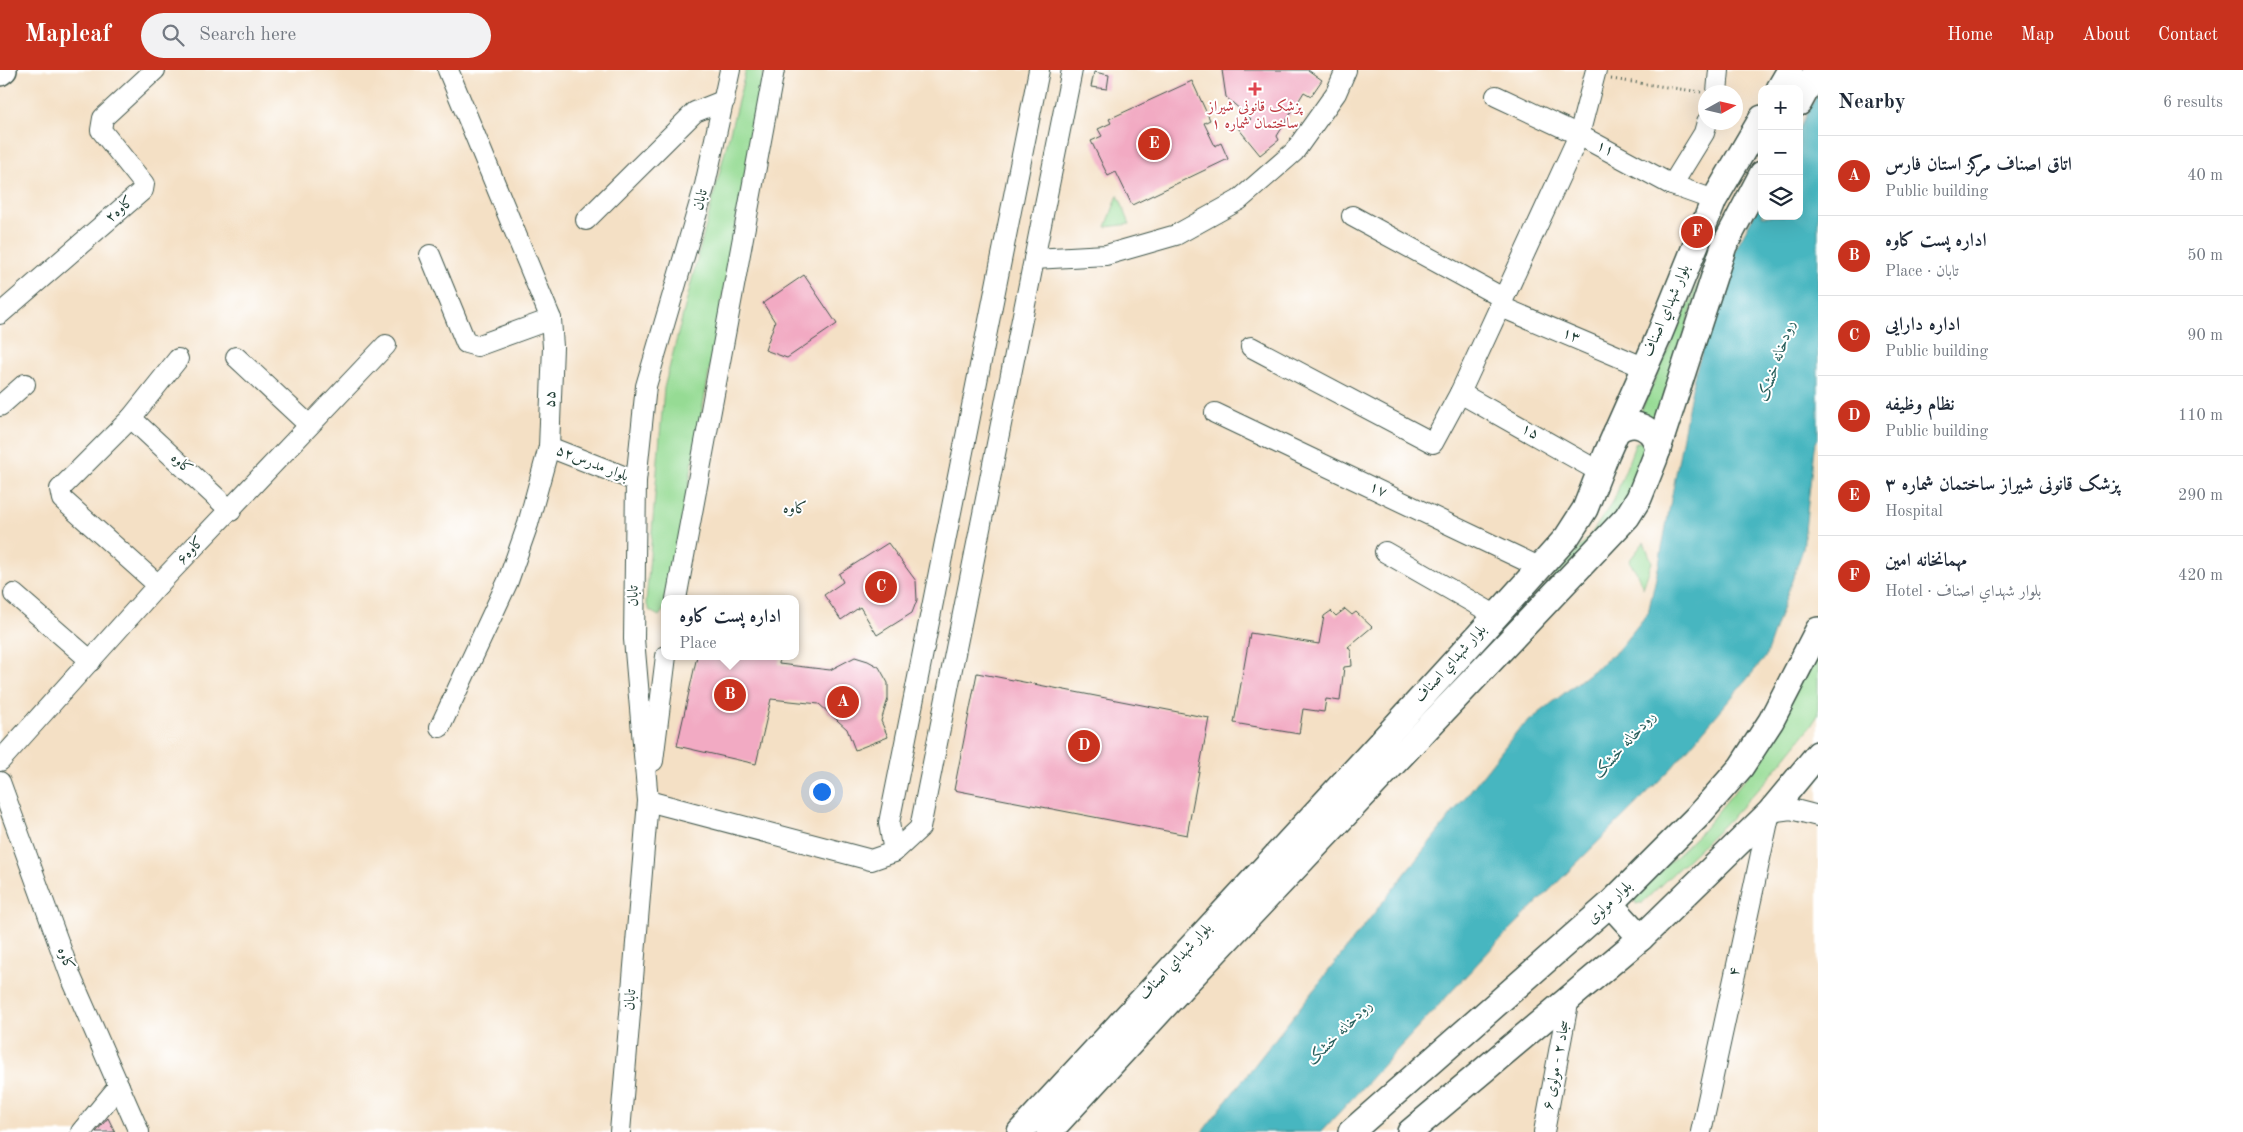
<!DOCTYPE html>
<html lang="en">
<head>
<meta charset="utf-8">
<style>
	:root { --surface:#fff; --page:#f2f2f3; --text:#1f2937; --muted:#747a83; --line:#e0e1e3; --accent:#c8321e }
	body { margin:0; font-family:"Old Standard TT",Amiri,serif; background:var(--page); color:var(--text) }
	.controls { position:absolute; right:15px; top:15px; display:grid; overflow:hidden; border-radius:10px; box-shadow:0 5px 20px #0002 }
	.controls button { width:45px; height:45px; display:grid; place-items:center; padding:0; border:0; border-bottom:1px solid var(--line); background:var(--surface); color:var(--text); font:25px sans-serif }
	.compass { position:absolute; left:1698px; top:15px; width:45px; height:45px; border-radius:50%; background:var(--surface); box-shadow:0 5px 20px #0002; rotate:82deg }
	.you { position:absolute; left:821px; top:721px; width:18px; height:18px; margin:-12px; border:4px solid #fff; border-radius:50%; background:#1a73e8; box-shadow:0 0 0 8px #1a73e833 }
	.badge { display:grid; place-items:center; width:32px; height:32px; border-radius:50%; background:var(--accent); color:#fff; font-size:16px; font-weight:700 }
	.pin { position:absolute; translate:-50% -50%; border:2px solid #fff; box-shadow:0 1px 5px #0006 }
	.popup { position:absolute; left:661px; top:525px; width:138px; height:65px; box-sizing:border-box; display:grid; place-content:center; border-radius:10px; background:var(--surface); filter:drop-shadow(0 1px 4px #0005); font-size:16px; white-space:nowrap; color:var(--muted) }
	.popup b { font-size:19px; color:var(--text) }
	.popup::after { content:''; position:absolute; left:50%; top:100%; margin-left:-10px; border:10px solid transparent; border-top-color:var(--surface) }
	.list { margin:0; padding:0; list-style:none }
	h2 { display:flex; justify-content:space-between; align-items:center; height:65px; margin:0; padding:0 20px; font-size:21px }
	h2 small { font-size:16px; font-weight:400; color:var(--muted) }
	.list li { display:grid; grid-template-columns:32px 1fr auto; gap:15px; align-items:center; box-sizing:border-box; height:80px; padding:0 20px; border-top:1px solid var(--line) }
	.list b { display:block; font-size:19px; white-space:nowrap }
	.list p { margin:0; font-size:16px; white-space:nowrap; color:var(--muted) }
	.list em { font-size:16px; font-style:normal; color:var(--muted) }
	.icon { flex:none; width:28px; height:28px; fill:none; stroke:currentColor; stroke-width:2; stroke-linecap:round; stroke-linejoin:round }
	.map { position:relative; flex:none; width:1818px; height:1062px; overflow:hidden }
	header { display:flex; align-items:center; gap:30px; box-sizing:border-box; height:70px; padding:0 25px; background:var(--accent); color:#fff }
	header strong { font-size:24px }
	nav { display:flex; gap:28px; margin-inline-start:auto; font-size:18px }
	.search { width:350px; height:45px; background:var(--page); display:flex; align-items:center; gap:12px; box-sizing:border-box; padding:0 18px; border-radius:28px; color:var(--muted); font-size:19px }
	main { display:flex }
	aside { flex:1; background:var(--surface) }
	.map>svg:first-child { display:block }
</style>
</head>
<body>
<header>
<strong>Mapleaf</strong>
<div class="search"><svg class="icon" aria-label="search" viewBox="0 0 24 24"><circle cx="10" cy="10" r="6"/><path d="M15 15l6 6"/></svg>Search here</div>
<nav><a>Home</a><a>Map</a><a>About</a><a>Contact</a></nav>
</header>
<main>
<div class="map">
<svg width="1818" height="1062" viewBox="0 0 1818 1062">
	<rect width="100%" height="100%" fill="#fff"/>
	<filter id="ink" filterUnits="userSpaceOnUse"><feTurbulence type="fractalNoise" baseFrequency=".02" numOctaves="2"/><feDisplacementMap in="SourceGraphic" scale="10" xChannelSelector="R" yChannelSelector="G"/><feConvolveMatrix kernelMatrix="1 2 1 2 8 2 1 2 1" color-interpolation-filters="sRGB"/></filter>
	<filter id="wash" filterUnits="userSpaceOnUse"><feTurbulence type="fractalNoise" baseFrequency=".0096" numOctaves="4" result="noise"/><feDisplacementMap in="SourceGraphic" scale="20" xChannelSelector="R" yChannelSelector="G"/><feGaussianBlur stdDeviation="1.12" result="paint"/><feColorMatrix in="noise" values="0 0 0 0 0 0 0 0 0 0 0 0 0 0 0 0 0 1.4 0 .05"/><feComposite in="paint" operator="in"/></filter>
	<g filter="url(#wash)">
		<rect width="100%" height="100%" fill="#f4e0c5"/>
		<g fill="#96db94" stroke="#5a8c64">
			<path d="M 746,0 L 764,0 L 668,529 L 665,529 L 665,538 L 659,546 L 650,541 L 646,533 L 664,318 Z"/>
			<path d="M 1118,125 L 1130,154 L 1106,157 Z"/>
			<path d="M 1706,195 L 1654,356 L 1637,350 Z"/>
			<path d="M 1636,372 L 1642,372 L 1646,376 L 1627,435 L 1506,559 L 1589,467 L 1614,430 Z"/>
			<path d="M 1644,472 L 1652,492 L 1643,518 L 1636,501 L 1629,491 Z"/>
			<path d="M 1818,575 L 1818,645 L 1811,656 L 1772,704 L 1732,747 L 1643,832 L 1636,834 L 1634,827 L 1701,762 L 1748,705 Z"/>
		</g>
		<path fill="#47b6c0" stroke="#337a7a" d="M 1818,23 L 1818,368 L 1814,378 L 1803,479 L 1765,588 L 1670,700 L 1491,879 L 1321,1062 L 1202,1062 L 1518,660 L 1617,581 L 1648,543 L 1659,494 L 1694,307 L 1733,184 L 1762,130 L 1762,146 L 1799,146 L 1799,59 Z"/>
		<g id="blocks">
			<g fill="#f2aac3">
				<path d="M 1222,0 L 1308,0 L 1322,10 L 1311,26 L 1304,22 L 1277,66 L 1279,70 L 1260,85 L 1238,58 L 1251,49 L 1226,27 Z"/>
				<path d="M 1094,2 L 1109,5 L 1107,19 L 1091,17 Z"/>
				<path d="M 1192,11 L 1210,50 L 1204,53 L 1215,76 L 1221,73 L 1228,89 L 1132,135 L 1116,102 L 1108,106 L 1091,71 L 1102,66 L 1098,59 L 1111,53 L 1109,49 Z"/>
				<path d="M 804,205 L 837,254 L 787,288 L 765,280 L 775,252 L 763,233 Z"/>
				<path d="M 888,473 L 916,511 L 917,530 L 912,543 L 877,565 L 860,537 L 841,550 L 824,525 L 843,512 L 839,504 Z"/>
				<path d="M 1345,539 L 1352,545 L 1356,542 L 1372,557 L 1348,577 L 1351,581 L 1352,596 L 1344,597 L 1340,631 L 1326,629 L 1324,642 L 1303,639 L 1299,664 L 1234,653 L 1250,563 L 1319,574 L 1324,546 L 1331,541 L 1336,546 Z"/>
				<path d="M 697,586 L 780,586 L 779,594 L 830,600 L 855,587 L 868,591 L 879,597 L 888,613 L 888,629 L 881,651 L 888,667 L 855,680 L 847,659 L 819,634 L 771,629 L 756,694 L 677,676 Z"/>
				<path d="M 977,603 L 1209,648 L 1187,765 L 954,720 Z"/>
				<path d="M 108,1048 L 115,1062 L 96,1062 Z"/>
			</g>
		</g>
	</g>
	<g filter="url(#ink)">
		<use href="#blocks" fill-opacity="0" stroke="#3f554a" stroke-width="1"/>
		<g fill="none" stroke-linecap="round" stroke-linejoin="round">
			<defs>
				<g id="minor">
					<path d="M 1717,22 L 1719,0"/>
					<path d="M 1496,26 L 1579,65 L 1672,115 L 1714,130"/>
					<path d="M 1672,115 L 1704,63 L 1707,52"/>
					<path d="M 1352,146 L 1503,228"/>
					<path d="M 586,150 L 695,42 L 725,30"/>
					<path d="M 430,185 L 466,273 L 477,276 L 551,249"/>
					<path d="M 1034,189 L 1106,185 L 1176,165 L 1239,130 L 1294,82 L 1336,23 L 1346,0"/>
					<path d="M 1499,236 L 1643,297"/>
					<path d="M 0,244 L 143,120 L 144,114 L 101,60 L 103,48 L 155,0"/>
					<path d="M 1251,277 L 1433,373 L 1460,323 L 1579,65 L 1596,0"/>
					<path d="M 236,287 L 309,355"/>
					<path d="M 1460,323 L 1600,402"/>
					<path d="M 0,336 L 25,314"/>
					<path d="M 1215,343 L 1541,498"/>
					<path d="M 131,348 L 231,441"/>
					<path d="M 549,377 L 636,411"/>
					<path d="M 1385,482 L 1495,545"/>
					<path d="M 158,515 L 62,429 L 60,419 L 131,348 L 178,289"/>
					<path d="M 14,524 L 91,591"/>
					<path d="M 676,529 L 774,0"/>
					<path d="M 440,657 L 508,511 L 528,454 L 549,377 L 553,277 L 551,249 L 448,0"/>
					<path d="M 0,691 L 158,515 L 386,275"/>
					<path d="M 653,691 L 666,586"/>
					<path d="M 0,712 L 71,907 L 139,1062"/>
					<path d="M 648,731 L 871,790 L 894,782 L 920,758 L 1072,0"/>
					<path d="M 894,782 L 889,753 L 1039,0"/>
					<path d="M 81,1062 L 119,1016"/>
					<path d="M 620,1062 L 648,731 L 634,569 L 636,411 L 646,316 L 705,115 L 730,0"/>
					<path d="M 1544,1062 L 1569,928"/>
					<path d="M 1701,1062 L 1770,742 L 1791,739 L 1818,746"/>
				</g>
				<g id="major">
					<path d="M 0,3 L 4,0"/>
					<path d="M 1779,19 L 1790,0"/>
					<path d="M 1799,33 L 1817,0"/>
					<path d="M 1616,362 C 1634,347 1655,358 1658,380"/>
					<path d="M 1610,834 L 1641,868"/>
					<path d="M 1020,1062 C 1202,864 1388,668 1567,467 L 1585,439 L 1607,383 L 1658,268 L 1714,130 L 1762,48"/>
					<path d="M 1049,1062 L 1184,915 L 1627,447 L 1639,428 L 1655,388 L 1724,176 L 1762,104"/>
					<path d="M 1351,1062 L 1610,834 L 1697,747 L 1741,697 L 1771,651 L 1818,560"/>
					<path d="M 1410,1062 L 1641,868 L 1770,742 L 1818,684"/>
				</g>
			</defs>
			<use href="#minor" stroke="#3f554a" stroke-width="22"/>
			<use href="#major" stroke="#3f554a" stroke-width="28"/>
			<path stroke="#3f554a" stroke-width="3" stroke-dasharray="1 4" stroke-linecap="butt" d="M 1611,9 L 1701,22"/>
			<use href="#minor" stroke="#fff" stroke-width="20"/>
			<use href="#major" stroke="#fff" stroke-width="25"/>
		</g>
	</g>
	<path fill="#e0444e" stroke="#fff" stroke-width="2" d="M1252.5 11.5h5v5h5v5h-5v5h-5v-5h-5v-5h5z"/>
	<g text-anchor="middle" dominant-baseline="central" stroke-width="4" stroke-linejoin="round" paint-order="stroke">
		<g font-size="15" fill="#be3a42" stroke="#fff">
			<text x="1255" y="37">پزشک قانونی شیراز<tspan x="1255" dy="17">ساختمان شماره ۱</tspan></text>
		</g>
		<g font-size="15" fill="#1f3d34" stroke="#fff">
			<text transform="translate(1605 79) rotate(28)">۱۱</text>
			<text transform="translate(701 130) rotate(-75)">تابان</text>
			<text transform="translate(120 140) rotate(-41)">کاوه۲</text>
			<text transform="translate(1667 241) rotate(-67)">بلوار شهداي اصناف</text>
			<text transform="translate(1571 266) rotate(23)">۱۳</text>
			<text transform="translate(551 329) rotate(-88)">۵۵</text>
			<text transform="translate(1530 362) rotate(29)">۱۵</text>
			<text transform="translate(181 394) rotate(43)">کاوه</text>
			<text transform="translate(592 394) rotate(21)">۵۲بلوار مدرس</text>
			<text transform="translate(1378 420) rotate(25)">۱۷</text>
			<text transform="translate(191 481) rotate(-46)">کاوه۶</text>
			<text transform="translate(634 526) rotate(-89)">تابان</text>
			<text transform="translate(1451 594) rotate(-48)">بلوار شهداي اصناف</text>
			<text transform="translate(1610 833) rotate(-43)">بلوار مولوی</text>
			<text transform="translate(65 889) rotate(70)">کاوه</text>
			<text transform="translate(1176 892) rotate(-47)">بلوار شهداي اصناف</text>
			<text transform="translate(1735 902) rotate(-78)">۴</text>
			<text transform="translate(631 930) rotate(-85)">تابان</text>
			<text transform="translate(1557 995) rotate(-79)">سجاد ۲ - مولوی ۶</text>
		</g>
		<g font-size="16" font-style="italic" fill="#2b615e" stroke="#fff">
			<text transform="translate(1777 291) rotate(-71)">رودخانه خشک</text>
			<text transform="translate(1625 675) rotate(-48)">رودخانه خشک</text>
			<text transform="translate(1340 963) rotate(-45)">رودخانه خشک</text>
		</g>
		<g font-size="16" fill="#1f3d34" stroke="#fff">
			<text x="795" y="439">کاوه</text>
		</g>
	</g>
</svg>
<div class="controls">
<button>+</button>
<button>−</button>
<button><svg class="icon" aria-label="layers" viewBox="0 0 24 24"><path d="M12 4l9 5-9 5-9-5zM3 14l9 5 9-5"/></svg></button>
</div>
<svg class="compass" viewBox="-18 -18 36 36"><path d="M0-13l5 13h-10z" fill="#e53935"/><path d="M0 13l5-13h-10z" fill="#747a83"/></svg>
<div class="you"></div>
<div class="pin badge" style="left:843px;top:632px">A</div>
<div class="pin badge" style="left:730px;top:625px">B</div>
<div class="popup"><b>اداره پست کاوه</b>Place</div>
<div class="pin badge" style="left:881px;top:517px">C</div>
<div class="pin badge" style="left:1084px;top:676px">D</div>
<div class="pin badge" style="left:1154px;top:74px">E</div>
<div class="pin badge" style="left:1697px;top:162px">F</div>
</div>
<aside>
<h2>Nearby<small>6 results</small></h2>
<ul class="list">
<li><span class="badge">A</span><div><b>اتاق اصناف مرکز استان فارس</b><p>Public building</p></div><em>40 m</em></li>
<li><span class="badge">B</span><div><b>اداره پست کاوه</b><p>Place · تابان</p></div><em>50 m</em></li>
<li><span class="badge">C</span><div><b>اداره دارایی</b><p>Public building</p></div><em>90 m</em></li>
<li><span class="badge">D</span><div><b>نظام وظیفه</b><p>Public building</p></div><em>110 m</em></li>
<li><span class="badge">E</span><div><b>پزشک قانونی شیراز ساختمان شماره ٣</b><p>Hospital</p></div><em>290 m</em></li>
<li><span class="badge">F</span><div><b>مهمانخانه امین</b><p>Hotel · بلوار شهداي اصناف</p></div><em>420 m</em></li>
</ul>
</aside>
</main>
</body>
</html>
